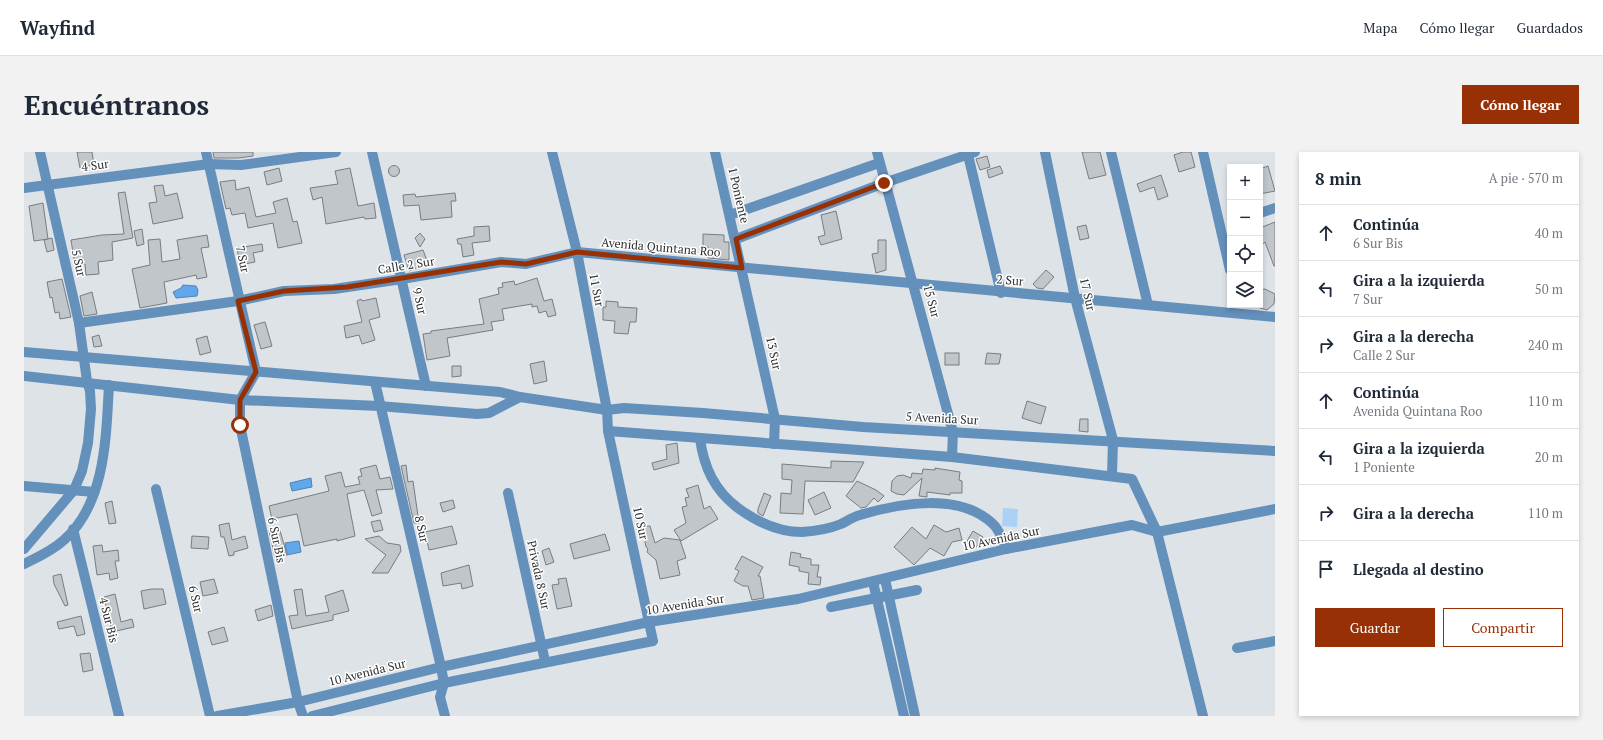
<!DOCTYPE html>
<html lang="es">
<head>
<meta charset="utf-8">
<style>
	:root { --surface:#fff; --page:#f2f2f3; --text:#1f2937; --muted:#747a83; --line:#e0e1e3; --accent:#973105 }
	body { margin:0; font-family:"PT Serif",serif; background:var(--page); color:var(--text) }
	.controls { position:absolute; right:12px; top:12px; display:grid; overflow:hidden; border-radius:0px; box-shadow:0 2px 6px #0003 }
	.controls button { width:36px; height:36px; display:grid; place-items:center; padding:0; border:0; border-bottom:1px solid var(--line); background:var(--surface); color:var(--text); font:20px sans-serif }
	.stop { position:absolute; width:12px; height:12px; margin:-9px; border:3px solid #973105; border-radius:50%; background:#fff }
	.stop.end { background:#973105; border-color:#fff; box-shadow:0 1px 4px #0008 }
	.list { margin:0; padding:0; list-style:none }
	h2 { display:flex; justify-content:space-between; align-items:center; height:52px; margin:0; padding:0 16px; font-size:17px }
	h2 small { font-size:13px; font-weight:400; color:var(--muted) }
	.list li { display:grid; grid-template-columns:26px 1fr auto; gap:12px; align-items:center; box-sizing:border-box; height:56px; padding:0 16px; border-top:1px solid var(--line) }
	.list b { display:block; font-size:15px; white-space:nowrap }
	.list p { margin:0; font-size:13px; white-space:nowrap; color:var(--muted) }
	.list em { font-size:13px; font-style:normal; color:var(--muted) }
	.actions { display:flex; gap:8px; padding:12px 16px }
	.actions a { flex:1; padding:9px 0; border:1px solid var(--accent); border-radius:0px; text-align:center; font-size:14px; color:var(--accent) }
	.actions .main { background:var(--accent); color:#fff }
	.icon { flex:none; width:22px; height:22px; fill:none; stroke:currentColor; stroke-width:2; stroke-linecap:round; stroke-linejoin:round }
	.map { position:relative; flex:none; width:1251px; height:564px; overflow:hidden; border-radius:0px }
	header { display:flex; align-items:center; gap:24px; box-sizing:border-box; height:56px; padding:0 20px; background:var(--surface); border-bottom:1px solid var(--line) }
	header strong { font-size:19px }
	nav { display:flex; gap:22px; margin-inline-start:auto; font-size:14px }
	.intro { display:flex; align-items:center; justify-content:space-between; box-sizing:border-box; height:96px; padding:0 24px }
	h1 { margin:0; font-size:28px }
	.button { padding:10px 18px; border-radius:0px; background:var(--accent); color:#fff; font-size:14px; font-weight:700 }
	main { display:flex; gap:24px; padding:0 24px }
	aside { flex:1; background:var(--surface); border-radius:0px; box-shadow:0 2px 6px #0003 }
	.map>svg:first-child { display:block }
</style>
</head>
<body>
<header>
<strong>Wayfind</strong>
<nav><a>Mapa</a><a>Cómo llegar</a><a>Guardados</a></nav>
</header>
<div class="intro"><h1>Encuéntranos</h1><a class="button">Cómo llegar</a></div>
<main>
<div class="map">
<svg width="1251" height="564" viewBox="0 0 1251 564">
	<rect width="100%" height="100%" fill="#dee3e8"/>
	<path fill="#abd1f7" d="M 979,356 L 994,357 L 993,375 L 978,374 Z"/>
	<g fill="#61a7eb" stroke="#5183b3">
		<path d="M 159,133 L 172,134 L 174,138 L 173,144 L 152,146 L 149,140 L 157,136 Z"/>
		<path d="M 287,326 L 288,335 L 268,339 L 266,331 Z"/>
		<path d="M 275,389 L 277,400 L 263,403 L 261,391 Z"/>
	</g>
	<g fill="#c1c6cb" stroke="#787d81">
		<path d="M 53,0 L 68,0 L 70,13 L 56,16 Z"/>
		<path d="M 189,0 L 229,0 L 229,4 L 215,6 L 190,6 Z"/>
		<path d="M 1058,0 L 1076,0 L 1082,23 L 1065,27 Z"/>
		<path d="M 1159,0 L 1167,0 L 1171,15 L 1155,20 L 1150,3 Z"/>
		<path d="M 963,4 L 966,15 L 956,18 L 952,7 Z"/>
		<circle cx="370" cy="19" r="5.5"/>
		<path d="M 976,14 L 979,21 L 965,26 L 963,18 Z"/>
		<path d="M 1244,14 L 1251,39 L 1236,42 L 1236,17 Z"/>
		<path d="M 255,16 L 258,29 L 243,33 L 240,20 Z"/>
		<path d="M 326,16 L 334,54 L 350,51 L 352,66 L 341,67 L 340,65 L 302,72 L 298,45 L 289,48 L 286,36 L 314,32 L 311,19 Z"/>
		<path d="M 1137,23 L 1144,44 L 1134,48 L 1130,35 L 1116,40 L 1113,32 Z"/>
		<path d="M 211,28 L 212,38 L 225,35 L 232,65 L 252,61 L 249,50 L 263,46 L 269,70 L 273,69 L 278,91 L 254,96 L 249,71 L 224,76 L 221,61 L 208,63 L 206,56 L 202,57 L 196,30 Z"/>
		<path d="M 139,33 L 141,44 L 153,41 L 159,66 L 129,72 L 125,51 L 133,50 L 130,34 Z"/>
		<path d="M 101,40 L 109,86 L 88,90 L 89,108 L 74,110 L 75,122 L 62,123 L 61,112 L 51,113 L 47,88 L 78,83 L 100,82 L 94,41 Z"/>
		<path d="M 431,41 L 432,49 L 427,49 L 428,65 L 397,68 L 395,53 L 380,54 L 379,43 L 391,42 L 392,45 Z"/>
		<path d="M 19,51 L 24,87 L 10,89 L 5,54 Z"/>
		<path d="M 812,59 L 818,87 L 797,93 L 794,85 L 801,83 L 797,63 Z"/>
		<path d="M 1251,70 L 1251,114 L 1250,114 L 1241,90 L 1236,95 L 1236,76 Z"/>
		<path d="M 1062,73 L 1065,86 L 1056,88 L 1053,75 Z"/>
		<path d="M 465,74 L 466,89 L 448,91 L 450,103 L 439,105 L 437,92 L 434,92 L 433,87 L 450,84 L 450,75 Z"/>
		<path d="M 118,77 L 120,92 L 113,94 L 110,79 Z"/>
		<path d="M 396,81 L 401,87 L 396,95 L 391,86 Z"/>
		<path d="M 679,82 L 700,83 L 700,90 L 705,90 L 705,108 L 684,106 L 684,95 L 679,95 Z"/>
		<path d="M 183,83 L 185,95 L 177,96 L 183,125 L 173,127 L 172,123 L 140,130 L 143,151 L 116,156 L 108,117 L 126,113 L 124,88 L 136,87 L 138,110 L 156,107 L 153,88 Z"/>
		<path d="M 28,86 L 30,98 L 23,100 L 20,88 Z"/>
		<path d="M 854,88 L 862,88 L 862,118 L 852,121 L 848,102 L 854,101 Z"/>
		<path d="M 238,92 L 239,99 L 229,101 L 231,110 L 216,113 L 213,96 Z"/>
		<path d="M 399,98 L 404,111 L 385,119 L 380,103 Z"/>
		<path d="M 1022,118 L 1030,125 L 1019,137 L 1013,136 L 1009,132 Z"/>
		<path d="M 513,126 L 520,149 L 528,147 L 532,163 L 524,165 L 522,159 L 515,161 L 513,154 L 508,155 L 508,152 L 478,157 L 480,168 L 467,170 L 469,178 L 423,186 L 426,204 L 403,208 L 399,182 L 407,181 L 407,179 L 460,172 L 455,147 L 475,142 L 474,136 L 479,135 L 478,131 L 490,129 L 491,133 Z"/>
		<path d="M 38,127 L 47,165 L 36,167 L 35,160 L 31,161 L 28,145 L 26,146 L 23,130 Z"/>
		<path d="M 1241,137 L 1251,142 L 1250,152 L 1243,158 L 1236,156 L 1236,138 Z"/>
		<path d="M 68,140 L 73,162 L 60,164 L 56,144 Z"/>
		<path d="M 352,146 L 356,165 L 345,168 L 351,188 L 338,192 L 335,183 L 322,186 L 320,174 L 338,170 L 333,149 L 337,147 L 338,149 Z"/>
		<path d="M 582,149 L 594,150 L 594,155 L 613,156 L 612,170 L 606,170 L 604,182 L 590,181 L 591,169 L 579,168 L 579,155 L 582,155 Z"/>
		<path d="M 241,170 L 248,194 L 237,197 L 230,173 Z"/>
		<path d="M 75,183 L 78,194 L 70,195 L 68,185 Z"/>
		<path d="M 183,184 L 187,200 L 176,203 L 172,187 Z"/>
		<rect x="921" y="201" width="14" height="12"/>
		<path d="M 963,201 L 977,202 L 975,212 L 961,212 Z"/>
		<path d="M 520,209 L 523,229 L 510,232 L 506,212 Z"/>
		<path d="M 428,214 L 437,214 L 437,224 L 428,225 Z"/>
		<path d="M 1003,249 L 1022,255 L 1017,272 L 998,266 Z"/>
		<path d="M 1056,267 L 1064,267 L 1064,280 L 1055,279 Z"/>
		<path d="M 653,291 L 655,311 L 630,318 L 628,311 L 643,307 L 642,293 Z"/>
		<path d="M 807,309 L 840,310 L 829,330 L 781,329 L 779,362 L 756,361 L 757,341 L 767,342 L 768,328 L 758,327 L 758,312 L 807,316 Z"/>
		<path d="M 352,313 L 356,327 L 366,325 L 369,337 L 352,338 L 358,361 L 348,364 L 340,338 L 323,342 L 331,384 L 313,389 L 313,387 L 280,394 L 273,362 L 248,367 L 245,354 L 305,339 L 301,324 L 317,320 L 321,335 L 336,332 L 334,325 L 338,324 L 336,317 Z"/>
		<path d="M 382,313 L 384,330 L 389,329 L 395,371 L 390,371 L 377,314 Z"/>
		<path d="M 911,316 L 936,320 L 935,328 L 938,329 L 938,341 L 926,341 L 926,343 L 903,340 L 903,345 L 895,344 L 898,326 L 880,343 L 873,342 L 867,339 L 868,329 L 873,324 L 879,323 L 887,326 L 888,321 L 898,322 L 899,317 L 911,318 Z"/>
		<path d="M 833,329 L 852,338 L 860,344 L 854,350 L 850,346 L 842,355 L 837,356 L 822,344 Z"/>
		<path d="M 674,333 L 680,357 L 686,354 L 694,367 L 657,389 L 650,378 L 662,371 L 658,355 L 663,354 L 661,346 L 665,345 L 662,337 Z"/>
		<path d="M 800,340 L 807,356 L 791,363 L 784,348 Z"/>
		<path d="M 740,341 L 747,344 L 739,364 L 734,361 L 734,357 Z"/>
		<path d="M 429,348 L 431,356 L 419,360 L 416,351 Z"/>
		<path d="M 88,349 L 92,371 L 85,372 L 81,351 Z"/>
		<path d="M 356,368 L 359,378 L 350,380 L 347,370 Z"/>
		<path d="M 205,371 L 208,388 L 221,384 L 224,396 L 210,400 L 210,403 L 205,404 L 200,385 L 197,385 L 195,373 Z"/>
		<path d="M 910,373 L 922,380 L 935,376 L 938,388 L 928,390 L 920,404 L 906,396 L 890,413 L 870,395 L 888,375 L 902,387 Z"/>
		<path d="M 428,374 L 433,392 L 405,398 L 401,380 Z"/>
		<path d="M 626,374 L 631,391 L 640,386 L 656,388 L 662,406 L 653,409 L 656,423 L 636,427 L 632,408 L 623,400 L 624,397 L 622,395 L 620,384 L 618,384 L 616,375 Z"/>
		<path d="M 255,375 L 263,403 L 251,406 L 245,378 Z"/>
		<path d="M 949,379 L 959,385 L 953,395 L 943,389 Z"/>
		<path d="M 581,382 L 586,398 L 550,407 L 546,392 Z"/>
		<path d="M 168,384 L 185,385 L 184,397 L 167,396 Z"/>
		<path d="M 355,384 L 363,391 L 376,393 L 377,399 L 364,421 L 348,421 L 362,403 L 341,387 Z"/>
		<path d="M 78,393 L 79,400 L 94,398 L 95,409 L 91,409 L 94,426 L 86,428 L 85,421 L 73,423 L 69,394 Z"/>
		<path d="M 525,396 L 530,410 L 522,413 L 518,399 Z"/>
		<path d="M 767,400 L 777,402 L 776,405 L 787,407 L 787,413 L 795,413 L 793,425 L 797,425 L 796,433 L 784,432 L 785,421 L 775,419 L 775,415 L 765,413 Z"/>
		<path d="M 718,404 L 739,415 L 734,424 L 736,424 L 740,446 L 728,448 L 724,434 L 719,434 L 710,429 L 715,419 L 711,417 Z"/>
		<path d="M 445,413 L 449,434 L 438,437 L 437,431 L 419,434 L 417,421 Z"/>
		<path d="M 37,422 L 44,453 L 41,454 L 30,432 L 29,424 Z"/>
		<path d="M 542,426 L 548,454 L 533,457 L 528,433 L 535,432 L 534,427 Z"/>
		<path d="M 190,427 L 194,441 L 179,444 L 176,430 Z"/>
		<path d="M 128,437 L 139,437 L 142,452 L 120,457 L 117,439 Z"/>
		<path d="M 278,437 L 282,464 L 305,460 L 301,444 L 319,438 L 325,459 L 309,463 L 309,468 L 268,477 L 265,464 L 274,463 L 270,438 Z"/>
		<path d="M 91,442 L 97,470 L 108,467 L 110,475 L 88,480 L 80,445 Z"/>
		<path d="M 247,453 L 249,464 L 234,469 L 231,458 Z"/>
		<path d="M 57,464 L 61,482 L 53,484 L 50,474 L 35,477 L 33,470 Z"/>
		<path d="M 200,475 L 204,489 L 188,493 L 184,480 Z"/>
		<path d="M 66,501 L 69,518 L 59,520 L 56,502 Z"/>
	</g>
	<g fill="none" stroke-linecap="round" stroke-linejoin="round">
		<g stroke="#6490bc" stroke-width="10">
			<path d="M 182,0 L 232,220 L 216,248 L 216,273 L 274,550 L 279,564"/>
			<path d="M 348,0 L 402,234"/>
			<path d="M 691,0 L 751,267 L 750,292"/>
			<path d="M 853,0 L 929,280 L 928,305"/>
			<path d="M 1021,0 L 1051,146 L 1089,288 L 1088,324"/>
			<path d="M 1087,0 L 1124,153"/>
			<path d="M 1179,0 L 1206,118"/>
			<path d="M 944,3 L 977,141"/>
			<path d="M 0,36 L 185,12 L 217,13 L 312,0"/>
			<path d="M 1236,61 L 1251,56"/>
			<path d="M 706,63 L 855,11"/>
			<path d="M 712,87 L 860,31 L 951,0"/>
			<path d="M 55,171 L 214,149 L 260,139 L 310,137 L 378,127 L 477,110 L 502,112 L 553,100 L 1251,165"/>
			<path d="M 0,200 L 476,240 L 496,245 L 583,258 L 600,256 L 679,261 L 839,275 L 1251,299"/>
			<path d="M 0,224 L 216,248 L 355,254 L 453,262 L 465,261 L 496,245"/>
			<path d="M 351,230 L 417,515 L 420,531 L 416,545 L 421,564"/>
			<path d="M 584,279 L 928,305 L 1108,327 L 1133,380 L 1179,564"/>
			<path d="M 676,287 C 680,315 690,338 714,356 C 733,370 755,380 778,380 C 792,379 805,377 817,372 C 823,369 829,365 836,363 C 876,351 937,340 970,373 C 976,379 979,389 982,397"/>
			<path d="M 0,334 L 70,340"/>
			<path d="M 132,337 L 186,564"/>
			<path d="M 484,341 L 521,509"/>
			<path d="M 49,377 L 95,564"/>
			<path d="M 0,397 L 50,338 L 58,319 L 64,291 L 67,257 L 66,239 L 63,229 L 55,171 L 16,0"/>
			<path d="M 0,412 C 14,405 28,399 40,388 C 82,351 82,284 85,233"/>
			<path d="M 861,427 L 891,564"/>
			<path d="M 849,430 L 880,564"/>
			<path d="M 807,455 L 893,438"/>
			<path d="M 1213,496 L 1251,489"/>
			<path d="M 193,564 L 274,550 L 417,515 L 625,470 L 774,447 L 982,397 L 1108,373 L 1133,380 L 1251,357"/>
			<path d="M 288,564 L 420,531 L 629,489 L 584,279 L 583,258 L 553,100 L 528,0"/>
		</g>
	</g>
	<g fill="none" stroke-linecap="round" stroke-linejoin="round">
		<path stroke="#973105" stroke-width="5" d="M 216,273 L 216,248 L 232,220 L 214,149 L 260,139 L 323,135 L 477,110 L 502,112 L 553,100 L 718,116 L 712,87 L 860,31"/>
	</g>
	<g text-anchor="middle" dominant-baseline="central" stroke-width="3" stroke-linejoin="round" paint-order="stroke">
		<g font-size="12" fill="#2d2f31" stroke="#fff">
			<text transform="translate(71 13) rotate(-7)">4 Sur</text>
			<text transform="translate(715 43) rotate(77)">1 Poniente</text>
			<text transform="translate(637 95) rotate(5)">Avenida Quintana Roo</text>
			<text transform="translate(219 107) rotate(78)">7 Sur</text>
			<text transform="translate(55 111) rotate(77)">5 Sur</text>
			<text transform="translate(382 113) rotate(-9)">Calle 2 Sur</text>
			<text transform="translate(986 128) rotate(5)">2 Sur</text>
			<text transform="translate(573 138) rotate(79)">11 Sur</text>
			<text transform="translate(1064 142) rotate(77)">17 Sur</text>
			<text transform="translate(396 149) rotate(77)">9 Sur</text>
			<text transform="translate(908 149) rotate(75)">15 Sur</text>
			<text transform="translate(750 201) rotate(78)">13 Sur</text>
			<text transform="translate(918 266) rotate(3)">5 Avenida Sur</text>
			<text transform="translate(617 371) rotate(78)">10 Sur</text>
			<text transform="translate(398 377) rotate(77)">8 Sur</text>
			<text transform="translate(977 386) rotate(-12)">10 Avenida Sur</text>
			<text transform="translate(253 388) rotate(78)">6 Sur Bis</text>
			<text transform="translate(515 423) rotate(78)">Privada 8 Sur</text>
			<text transform="translate(172 447) rotate(77)">6 Sur</text>
			<text transform="translate(661 452) rotate(-9)">10 Avenida Sur</text>
			<text transform="translate(85 468) rotate(76)">4 Sur Bis</text>
			<text transform="translate(343 520) rotate(-14)">10 Avenida Sur</text>
		</g>
	</g>
</svg>
<div class="controls">
<button>+</button>
<button>−</button>
<button><svg class="icon" aria-label="locate" viewBox="0 0 24 24"><circle cx="12" cy="12" r="6"/><path d="M12 2v4M12 18v4M2 12h4M18 12h4"/></svg></button>
<button><svg class="icon" aria-label="layers" viewBox="0 0 24 24"><path d="M12 4l9 5-9 5-9-5zM3 14l9 5 9-5"/></svg></button>
</div>
<div class="stop" style="left:216px;top:273px"></div>
<div class="stop end" style="left:860px;top:31px"></div>
</div>
<aside>
<h2>8 min<small>A pie · 570 m</small></h2>
<ul class="list">
<li><svg class="icon" aria-label="ahead" viewBox="0 0 24 24"><path d="M12 20V5M6 11l6-6 6 6"/></svg><div><b>Continúa</b><p>6 Sur Bis</p></div><em>40 m</em></li>
<li><svg class="icon" aria-label="left" viewBox="0 0 24 24"><path d="M17 20v-9H6M10 6l-5 5 5 5"/></svg><div><b>Gira a la izquierda</b><p>7 Sur</p></div><em>50 m</em></li>
<li><svg class="icon" aria-label="right" viewBox="0 0 24 24"><path d="M7 20v-9h11M14 6l5 5-5 5"/></svg><div><b>Gira a la derecha</b><p>Calle 2 Sur</p></div><em>240 m</em></li>
<li><svg class="icon" aria-label="ahead" viewBox="0 0 24 24"><path d="M12 20V5M6 11l6-6 6 6"/></svg><div><b>Continúa</b><p>Avenida Quintana Roo</p></div><em>110 m</em></li>
<li><svg class="icon" aria-label="left" viewBox="0 0 24 24"><path d="M17 20v-9H6M10 6l-5 5 5 5"/></svg><div><b>Gira a la izquierda</b><p>1 Poniente</p></div><em>20 m</em></li>
<li><svg class="icon" aria-label="right" viewBox="0 0 24 24"><path d="M7 20v-9h11M14 6l5 5-5 5"/></svg><div><b>Gira a la derecha</b></div><em>110 m</em></li>
<li><svg class="icon" aria-label="arrive" viewBox="0 0 24 24"><path d="M6 21V4h12l-3 4 3 4H6"/></svg><div><b>Llegada al destino</b></div></li>
</ul>
<div class="actions"><a class="main">Guardar</a><a>Compartir</a></div>
</aside>
</main>
</body>
</html>
